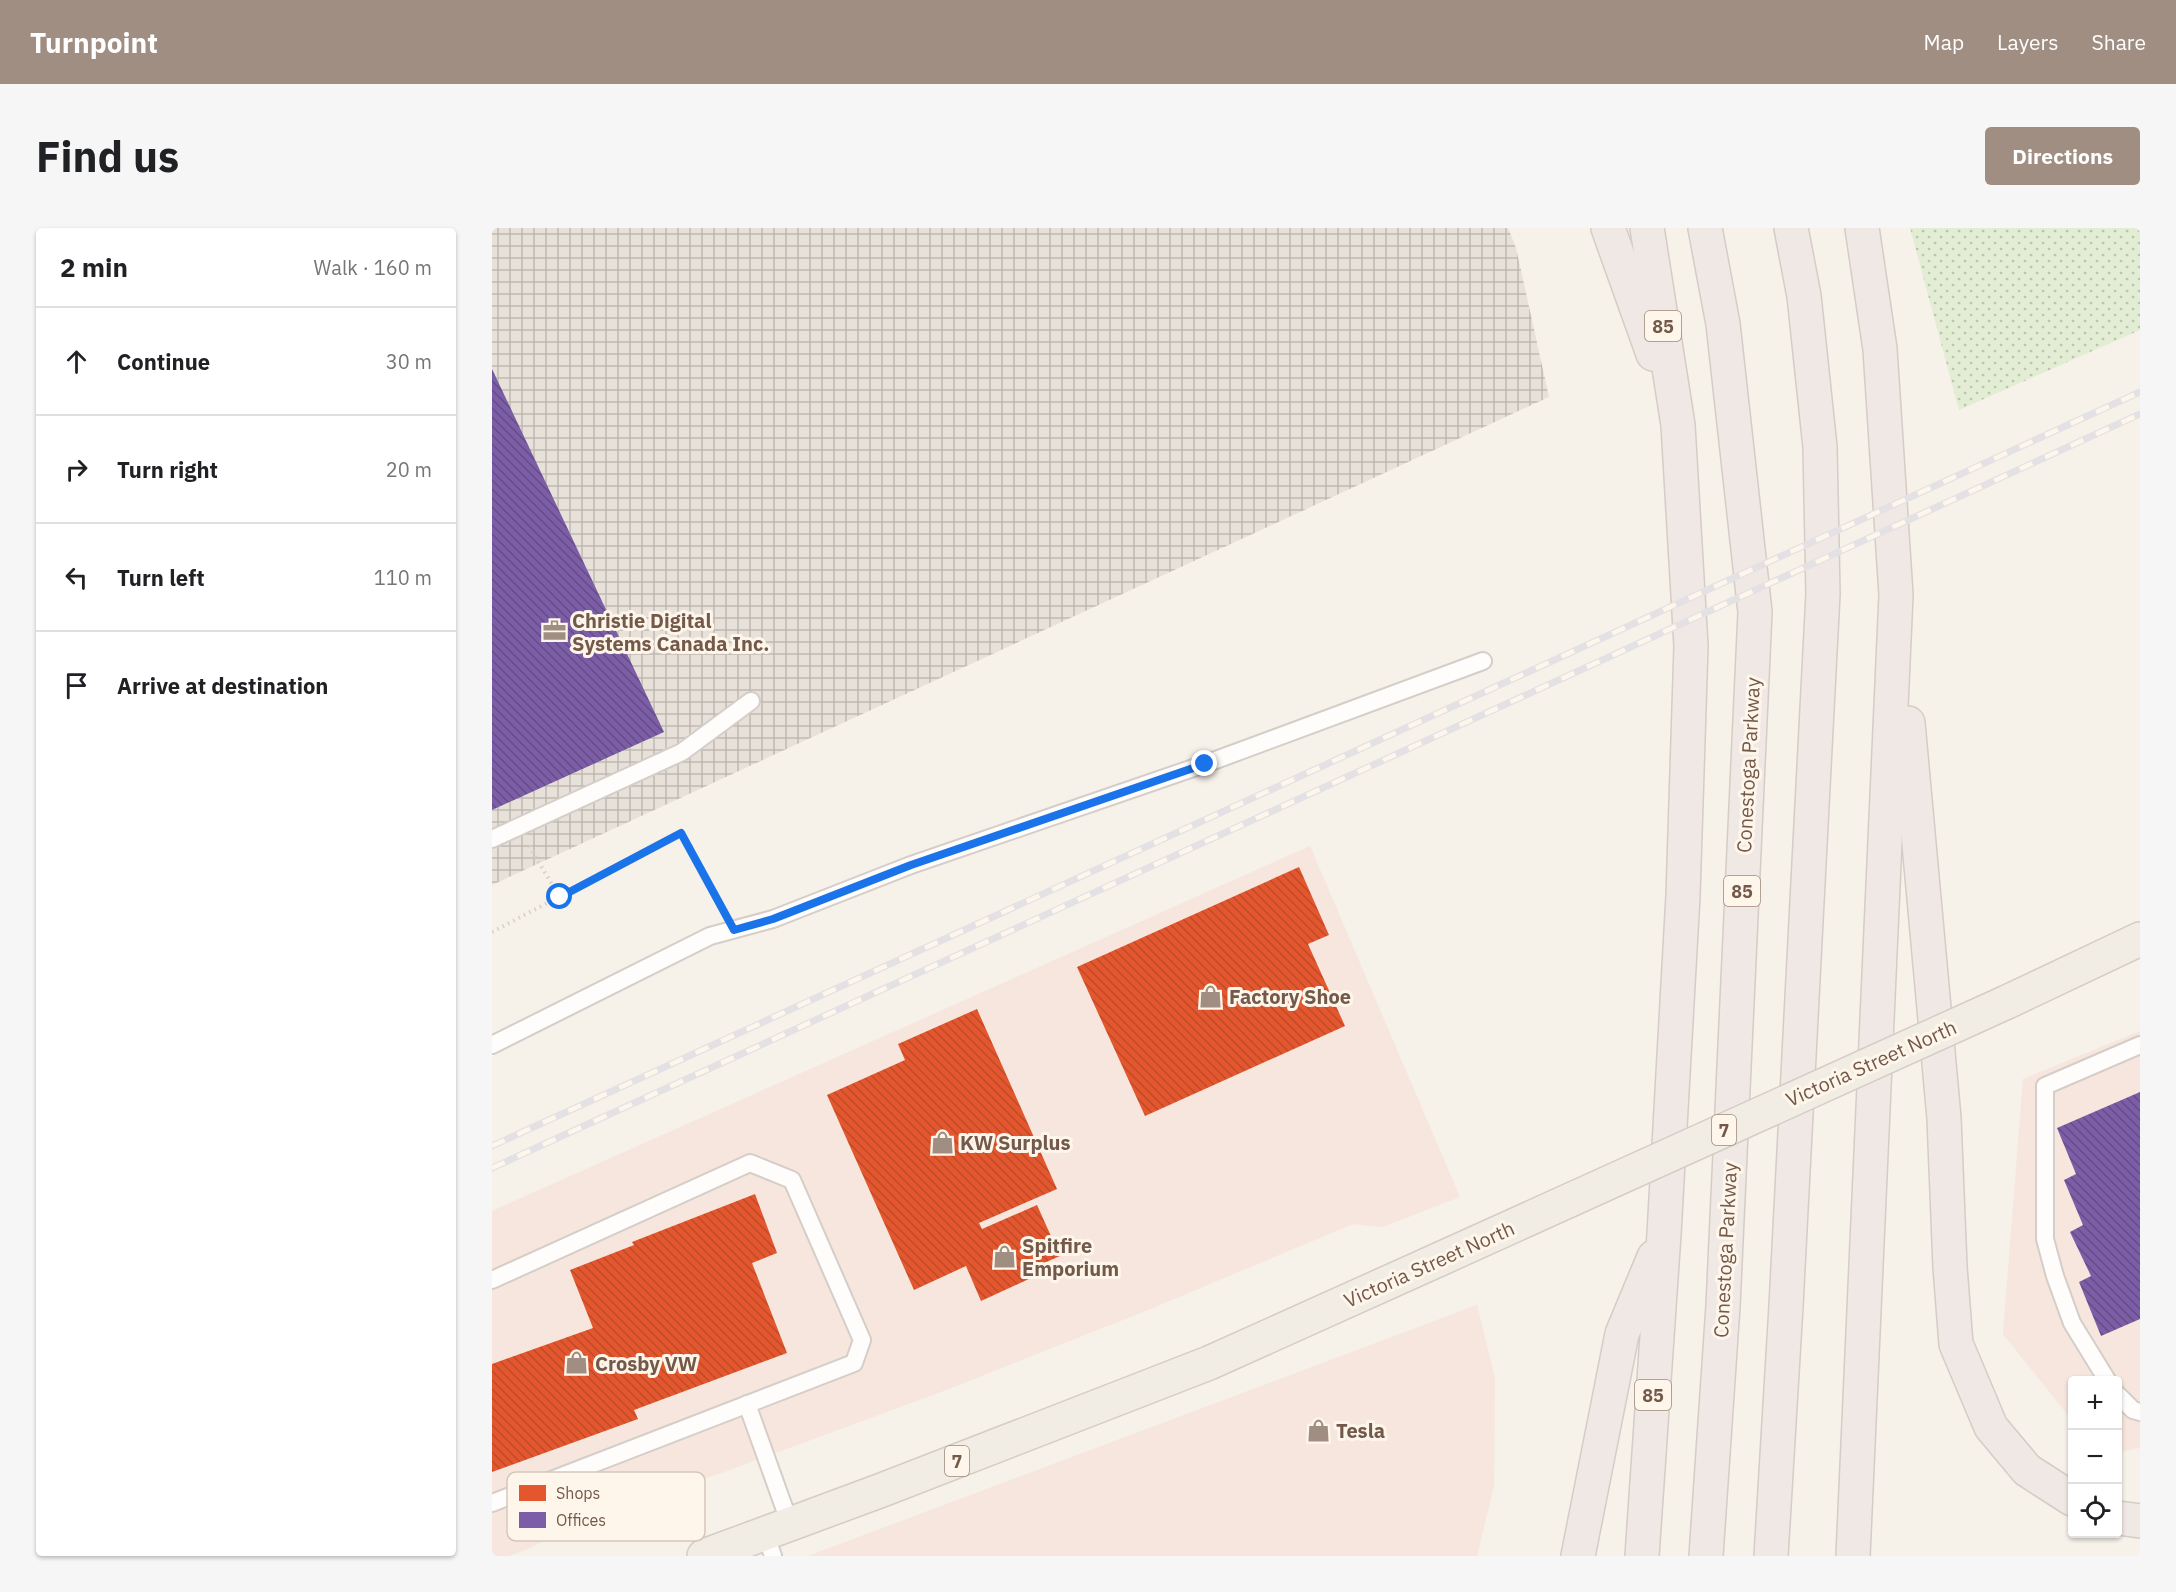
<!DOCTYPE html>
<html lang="en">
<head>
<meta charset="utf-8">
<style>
	:root { --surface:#fff; --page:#f6f6f6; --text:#202124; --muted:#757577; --line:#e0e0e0; --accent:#a18e82 }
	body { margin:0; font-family:"IBM Plex Sans",sans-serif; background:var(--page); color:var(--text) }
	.controls { position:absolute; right:18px; bottom:18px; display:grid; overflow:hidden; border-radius:6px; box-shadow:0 2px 4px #0004 }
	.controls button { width:54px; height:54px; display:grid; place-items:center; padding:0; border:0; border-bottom:2px solid var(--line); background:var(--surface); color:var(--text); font:30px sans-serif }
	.stop { position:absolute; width:18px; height:18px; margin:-14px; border:4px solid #1a73e8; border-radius:50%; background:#fff }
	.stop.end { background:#1a73e8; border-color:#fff; box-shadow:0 2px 6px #0008 }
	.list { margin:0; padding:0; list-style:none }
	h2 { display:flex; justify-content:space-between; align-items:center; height:78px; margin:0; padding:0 24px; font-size:26px }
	h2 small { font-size:20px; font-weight:400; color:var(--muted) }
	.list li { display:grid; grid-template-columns:39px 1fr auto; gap:18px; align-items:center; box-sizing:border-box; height:108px; padding:0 24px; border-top:2px solid var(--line) }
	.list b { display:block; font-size:22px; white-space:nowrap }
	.list em { font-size:20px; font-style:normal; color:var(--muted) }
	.icon { flex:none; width:33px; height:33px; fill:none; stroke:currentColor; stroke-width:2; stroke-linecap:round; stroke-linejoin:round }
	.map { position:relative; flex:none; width:1648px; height:1328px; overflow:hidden; border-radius:6px }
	header { display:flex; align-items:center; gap:36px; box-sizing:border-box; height:84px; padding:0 30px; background:var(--accent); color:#fff }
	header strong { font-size:28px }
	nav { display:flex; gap:33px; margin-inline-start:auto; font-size:21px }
	.intro { display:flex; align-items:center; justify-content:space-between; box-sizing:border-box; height:144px; padding:0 36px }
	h1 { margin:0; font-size:42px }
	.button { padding:15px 27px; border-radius:6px; background:var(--accent); color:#fff; font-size:21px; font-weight:700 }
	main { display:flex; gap:36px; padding:0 36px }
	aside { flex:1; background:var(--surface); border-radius:6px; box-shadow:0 2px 4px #0004 }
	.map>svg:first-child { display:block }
</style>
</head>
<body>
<header>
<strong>Turnpoint</strong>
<nav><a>Map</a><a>Layers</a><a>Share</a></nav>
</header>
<div class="intro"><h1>Find us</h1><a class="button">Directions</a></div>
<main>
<aside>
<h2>2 min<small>Walk · 160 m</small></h2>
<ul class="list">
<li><svg class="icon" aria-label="ahead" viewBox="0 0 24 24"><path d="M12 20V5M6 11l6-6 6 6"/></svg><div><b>Continue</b></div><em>30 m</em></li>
<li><svg class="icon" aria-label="right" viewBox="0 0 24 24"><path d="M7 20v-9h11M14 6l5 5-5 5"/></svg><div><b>Turn right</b></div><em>20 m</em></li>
<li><svg class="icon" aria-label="left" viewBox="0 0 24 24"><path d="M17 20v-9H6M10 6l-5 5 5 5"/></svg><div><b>Turn left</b></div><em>110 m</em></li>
<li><svg class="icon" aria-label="arrive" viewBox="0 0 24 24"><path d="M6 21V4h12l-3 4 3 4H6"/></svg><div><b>Arrive at destination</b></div></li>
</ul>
</aside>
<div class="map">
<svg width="1648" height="1328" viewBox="0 0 1648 1328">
	<defs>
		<pattern id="industrial-grid" width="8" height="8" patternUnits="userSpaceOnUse" patternTransform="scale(1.5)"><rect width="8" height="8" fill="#e8e1da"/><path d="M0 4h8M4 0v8" fill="none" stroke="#c0b9b3"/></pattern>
		<pattern id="grass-dots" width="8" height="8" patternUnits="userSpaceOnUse" patternTransform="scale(1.5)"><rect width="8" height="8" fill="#e2edd4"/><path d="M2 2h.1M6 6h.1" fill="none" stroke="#bcc3ae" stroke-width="1.8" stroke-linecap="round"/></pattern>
		<pattern id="shops-back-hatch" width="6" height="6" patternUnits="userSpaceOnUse" patternTransform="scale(1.5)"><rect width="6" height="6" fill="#e4572e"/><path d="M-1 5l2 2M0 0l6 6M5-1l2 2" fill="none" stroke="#bd4b29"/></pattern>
		<pattern id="offices-back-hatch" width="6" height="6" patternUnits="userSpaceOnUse" patternTransform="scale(1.5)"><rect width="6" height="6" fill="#7b5ea7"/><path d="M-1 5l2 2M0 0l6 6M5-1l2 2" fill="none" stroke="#654d83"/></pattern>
	</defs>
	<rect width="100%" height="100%" fill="#f6f1e9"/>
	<g fill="#f6e6dd">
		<path d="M 818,618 L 968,969 L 890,999 L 861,996 L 656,1082 L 449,1164 L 232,1244 L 114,1283 L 38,1320 L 17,1328 L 0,1328 L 0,983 Z"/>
		<path d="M 1648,803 L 1648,1220 L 1626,1224 L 1626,1152 L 1580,1152 L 1580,1192 L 1511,1106 L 1531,851 Z"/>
		<path d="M 985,1077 L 1003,1150 L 1002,1258 L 985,1328 L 316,1328 Z"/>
	</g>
	<path fill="url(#industrial-grid)" d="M 0,0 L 1016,0 L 1024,20 L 1057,169 L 0,657 Z"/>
	<path fill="url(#grass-dots)" d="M 1418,0 L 1648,0 L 1648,102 L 1467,182 Z"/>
	<g fill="url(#shops-back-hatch)">
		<path d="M 807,639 L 837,707 L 816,716 L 853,798 L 653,888 L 585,739 Z"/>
		<path d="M 485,781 L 565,961 L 487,995 L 490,1001 L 545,977 L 568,1028 L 536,1042 L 539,1050 L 489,1073 L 474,1038 L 422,1062 L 335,867 L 413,832 L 406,816 Z"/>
		<path d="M 263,966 L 285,1025 L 260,1035 L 295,1125 L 142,1182 L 146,1191 L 0,1244 L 0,1136 L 101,1100 L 78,1042 L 142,1017 L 140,1014 Z"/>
	</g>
	<g fill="url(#offices-back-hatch)">
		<path d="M 0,141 L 172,504 L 0,582 Z"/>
		<path d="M 1648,864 L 1648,1091 L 1609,1108 L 1587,1054 L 1599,1048 L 1578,1004 L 1591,997 L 1572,952 L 1584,946 L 1565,900 Z"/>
	</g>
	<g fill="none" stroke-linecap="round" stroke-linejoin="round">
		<defs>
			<g id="service">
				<path d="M 0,611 L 190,524 L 259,473"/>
				<path d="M 0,817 L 218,708 L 281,691 L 419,637 L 713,536 L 991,433"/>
				<path d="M 0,1052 L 258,935 L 300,952 L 370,1112 L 362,1135 L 0,1275"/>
				<path d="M 1615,1152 L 1580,1095 L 1563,1048 L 1553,1011 L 1553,858 L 1648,817"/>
				<path d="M 1626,1167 L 1641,1182 L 1648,1184"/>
				<path d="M 255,1176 L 298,1296"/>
				<path d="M 273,1305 L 281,1328"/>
			</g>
			<g id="primary">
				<path d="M 1515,774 L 1648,711"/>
				<path d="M 212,1328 L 390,1262 L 717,1135 L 948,1031"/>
			</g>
			<g id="motorway">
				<path d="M 1116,0 L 1161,126"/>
				<path d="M 1213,0 L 1231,96 L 1263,384 L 1231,1078 L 1214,1328"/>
				<path d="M 1416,495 L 1452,890 L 1458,1039 L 1464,1116 L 1499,1199 L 1535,1242 L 1580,1271"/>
				<path d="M 1626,1290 L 1648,1293"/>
				<path d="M 1086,1328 L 1130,1106 L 1162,1029"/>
				<path d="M 1150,1328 L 1172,1006 L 1191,668 L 1199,418 L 1186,197 L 1155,0"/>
				<path d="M 1279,1328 L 1294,1078 L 1331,366 L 1328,219 L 1312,68 L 1299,0"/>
				<path d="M 1361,1328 L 1404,367 L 1388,121 L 1370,0"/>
			</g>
		</defs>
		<use href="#service" stroke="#d5cec8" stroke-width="20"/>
		<use href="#primary" stroke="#d5ccc5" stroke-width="36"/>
		<use href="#motorway" stroke="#d5ccc5" stroke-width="36"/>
		<g stroke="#d7d0ca" stroke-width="4" stroke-dasharray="1.5 4.5" stroke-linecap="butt">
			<path d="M 37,618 L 67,668"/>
			<path d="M 0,704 L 189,605 L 230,680"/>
		</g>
		<use href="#service" stroke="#fefdfc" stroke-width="16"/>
		<use href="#primary" stroke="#f1ede5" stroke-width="33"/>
		<use href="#motorway" stroke="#f0e8e4" stroke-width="33"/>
		<defs>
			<g id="rail">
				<path d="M 0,918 L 1648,164"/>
				<path d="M 0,940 L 1648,186"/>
			</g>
		</defs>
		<use href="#rail" stroke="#e4e1e4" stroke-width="7"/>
		<use href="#rail" stroke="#fef6ea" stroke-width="4.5" stroke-dasharray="14" stroke-linecap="butt"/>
		<defs>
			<path id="primary-bridge" d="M 948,1031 L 1515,774"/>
		</defs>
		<use href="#primary-bridge" stroke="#d5ccc5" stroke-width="36" stroke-linecap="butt"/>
		<use href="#primary-bridge" stroke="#f1ede5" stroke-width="33"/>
	</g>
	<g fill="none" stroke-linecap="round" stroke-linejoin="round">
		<path stroke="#1a73e8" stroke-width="8" d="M 68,669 L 189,605 L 242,702 L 281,691 L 419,637 L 713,536"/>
	</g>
	<defs>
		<symbol id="office-bare" viewBox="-9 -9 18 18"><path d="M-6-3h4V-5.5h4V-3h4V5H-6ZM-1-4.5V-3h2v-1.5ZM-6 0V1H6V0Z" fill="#a18e82" stroke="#fef6ea" stroke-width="2.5" paint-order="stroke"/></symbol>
		<symbol id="shop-bare" viewBox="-9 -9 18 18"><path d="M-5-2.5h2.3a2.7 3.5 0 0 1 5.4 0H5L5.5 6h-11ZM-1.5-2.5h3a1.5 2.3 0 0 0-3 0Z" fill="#a18e82" stroke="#fef6ea" stroke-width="2.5" paint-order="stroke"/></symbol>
	</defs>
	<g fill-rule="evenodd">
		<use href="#office-bare" x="46" y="386" width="33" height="33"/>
		<use href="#shop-bare" x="702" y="752" width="33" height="33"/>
		<use href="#shop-bare" x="434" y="898" width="33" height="33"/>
		<use href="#shop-bare" x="496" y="1012" width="33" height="33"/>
		<use href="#shop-bare" x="68" y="1118" width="33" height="33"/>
		<use href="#shop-bare" x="810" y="1186" width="33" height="33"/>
	</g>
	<g text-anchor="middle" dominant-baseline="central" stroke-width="6" stroke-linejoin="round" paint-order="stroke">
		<g fill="#fef6ea" stroke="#9d887a" stroke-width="1.5">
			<rect x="1153" y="83" width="36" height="30" rx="4.5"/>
			<rect x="1232" y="648" width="36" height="30" rx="4.5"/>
			<rect x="1220" y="887" width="24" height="30" rx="4.5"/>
			<rect x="1143" y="1152" width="36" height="30" rx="4.5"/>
			<rect x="453" y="1218" width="24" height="30" rx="4.5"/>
		</g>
		<g font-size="18" font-weight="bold" fill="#73594a">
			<text x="1171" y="98">85</text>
			<text x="1250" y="663">85</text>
			<text x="1232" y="902">7</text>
			<text x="1161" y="1167">85</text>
			<text x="465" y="1233">7</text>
		</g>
		<g font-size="20" font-weight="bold" fill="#73594a" stroke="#fef6ea" text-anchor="start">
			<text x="80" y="392">Christie Digital<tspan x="80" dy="23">Systems Canada Inc.</tspan></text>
			<text x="737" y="768">Factory Shoe</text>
			<text x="468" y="914">KW Surplus</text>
			<text x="530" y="1017">Spitfire<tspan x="530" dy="23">Emporium</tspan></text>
			<text x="103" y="1135">Crosby VW</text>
			<text x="844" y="1202">Tesla</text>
		</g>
		<g font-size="20" fill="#73594a" stroke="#fef6ea">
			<text transform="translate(1256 537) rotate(-87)">Conestoga Parkway</text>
			<text transform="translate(1379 835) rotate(-24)">Victoria Street North</text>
			<text transform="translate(1233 1022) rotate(-87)">Conestoga Parkway</text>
			<text transform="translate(937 1036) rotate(-24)">Victoria Street North</text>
		</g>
	</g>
	<rect x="15" y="1244" width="198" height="69" rx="9" fill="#fef6ea" stroke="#d4c7ba" stroke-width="1.5"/>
	<rect x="27" y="1257" width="27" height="16" fill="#e4572e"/>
	<rect x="27" y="1284" width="27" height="16" fill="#7b5ea7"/>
	<g font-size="16" fill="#73594a">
		<text x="64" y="1271">Shops</text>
		<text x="64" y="1298">Offices</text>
	</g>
</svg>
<div class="controls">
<button>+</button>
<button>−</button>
<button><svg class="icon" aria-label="locate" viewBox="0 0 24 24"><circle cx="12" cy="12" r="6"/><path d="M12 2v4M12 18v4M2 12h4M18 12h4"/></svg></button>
</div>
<div class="stop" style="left:68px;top:669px"></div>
<div class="stop end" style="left:713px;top:536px"></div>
</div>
</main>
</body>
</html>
